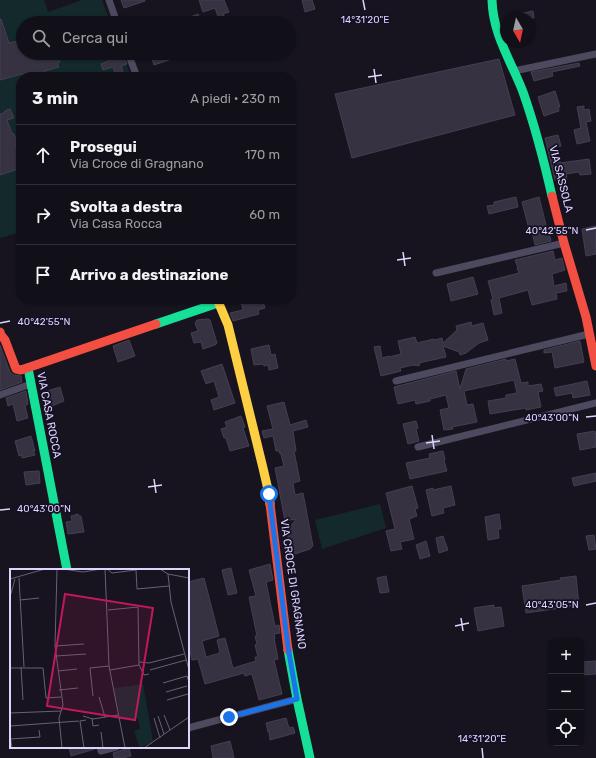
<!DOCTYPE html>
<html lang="it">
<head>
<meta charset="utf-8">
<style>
	:root { --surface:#110f17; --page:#1a1820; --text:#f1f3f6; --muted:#9c9ca1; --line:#302f36 }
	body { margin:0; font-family:Rubik,sans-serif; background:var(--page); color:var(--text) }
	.controls { position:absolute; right:12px; bottom:12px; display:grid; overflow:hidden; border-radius:8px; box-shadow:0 1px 3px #0004 }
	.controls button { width:36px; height:36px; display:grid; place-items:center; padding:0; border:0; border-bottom:1px solid var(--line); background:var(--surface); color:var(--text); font:20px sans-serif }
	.compass { position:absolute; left:500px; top:12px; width:36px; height:36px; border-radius:50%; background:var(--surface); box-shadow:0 1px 3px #0004; rotate:171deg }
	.stop { position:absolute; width:12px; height:12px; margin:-9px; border:3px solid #1a73e8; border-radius:50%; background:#fff }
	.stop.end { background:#1a73e8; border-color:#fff; box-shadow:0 1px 4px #0008 }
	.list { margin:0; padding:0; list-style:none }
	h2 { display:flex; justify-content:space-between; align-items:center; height:52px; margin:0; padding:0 16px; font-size:17px }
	h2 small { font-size:13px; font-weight:400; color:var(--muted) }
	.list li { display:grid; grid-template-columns:26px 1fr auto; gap:12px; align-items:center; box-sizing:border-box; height:60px; padding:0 16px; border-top:1px solid var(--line) }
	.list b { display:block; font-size:15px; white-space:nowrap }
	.list p { margin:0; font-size:13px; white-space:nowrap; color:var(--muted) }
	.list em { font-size:13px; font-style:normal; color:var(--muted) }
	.icon { flex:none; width:22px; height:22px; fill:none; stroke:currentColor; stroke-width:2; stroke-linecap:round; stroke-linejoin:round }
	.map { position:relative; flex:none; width:596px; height:758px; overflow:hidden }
	.search { position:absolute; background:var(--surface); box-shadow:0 1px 3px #0004; left:16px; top:16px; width:280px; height:44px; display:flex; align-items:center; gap:10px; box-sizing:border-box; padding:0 14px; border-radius:22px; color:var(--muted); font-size:15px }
	.panel { position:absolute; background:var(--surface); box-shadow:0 1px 3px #0004; left:16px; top:72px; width:280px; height:232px; border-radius:16px }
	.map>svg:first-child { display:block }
</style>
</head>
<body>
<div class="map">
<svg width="596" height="758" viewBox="0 0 596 758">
	<rect width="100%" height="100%" fill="#17141f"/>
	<g fill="#14292b">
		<path d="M 1,0 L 44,0 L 48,12 L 82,0 L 102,0 L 111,23 L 23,23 L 23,53 L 122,53 L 131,77 L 21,77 L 21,232 L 0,238 L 0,1 Z"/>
		<path d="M 380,504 L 386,528 L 322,549 L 315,520 Z"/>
	</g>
	<g fill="#363241" stroke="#443f52">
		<path d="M 121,0 L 145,0 L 145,1 L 124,8 Z"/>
		<path d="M 199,0 L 224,0 L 229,12 L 223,14 L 225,17 L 219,19 L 215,8 L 203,12 Z"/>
		<path d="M 302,0 L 312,0 L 315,9 L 305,12 Z"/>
		<path d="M 533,11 L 534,18 L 513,18 L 513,15 Z"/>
		<path d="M 198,14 L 201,20 L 194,23 L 177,23 L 177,22 Z"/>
		<path d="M 0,19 L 1,19 L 9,43 L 23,40 L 23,53 L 58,53 L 60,62 L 57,63 L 59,67 L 45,71 L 47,77 L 24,77 L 22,74 L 0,80 Z"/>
		<path d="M 150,53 L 166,53 L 169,60 L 154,65 Z"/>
		<path d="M 123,55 L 127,64 L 121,66 L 123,72 L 116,75 L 113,67 L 103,70 L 101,64 L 109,61 L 109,60 Z"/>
		<path d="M 499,59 L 515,115 L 352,158 L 335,94 Z"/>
		<path d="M 579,63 L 580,66 L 552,72 L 553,76 L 534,81 L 531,72 Z"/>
		<path d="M 555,91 L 560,107 L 558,107 L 559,111 L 544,116 L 538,97 Z"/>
		<path d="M 584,106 L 584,110 L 589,109 L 591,121 L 586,122 L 590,141 L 577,144 L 574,130 L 581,128 L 577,107 Z"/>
		<path d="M 10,109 L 14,118 L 7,120 L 12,134 L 14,134 L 17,142 L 15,143 L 21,160 L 21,168 L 0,175 L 0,114 L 4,113 L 5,111 Z"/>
		<path d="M 558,135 L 561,146 L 555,147 L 557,162 L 560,161 L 560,163 L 589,159 L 591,174 L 580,175 L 579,172 L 566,174 L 567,180 L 561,181 L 560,179 L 555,180 L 545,138 Z"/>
		<path d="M 516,197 L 518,207 L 489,214 L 487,206 L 494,205 L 494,202 Z"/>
		<path d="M 539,197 L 547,229 L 548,229 L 551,241 L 535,245 L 531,228 L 529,229 L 522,202 Z"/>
		<path d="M 596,226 L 596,254 L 586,256 L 582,229 Z"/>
		<path d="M 553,251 L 555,260 L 562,258 L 565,270 L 552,274 L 554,286 L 566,283 L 567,291 L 556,293 L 557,299 L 532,305 L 528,290 L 499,298 L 502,313 L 494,315 L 491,300 L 493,299 L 488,281 L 519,273 L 517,268 L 518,268 L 515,260 Z"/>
		<path d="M 473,277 L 478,294 L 451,301 L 447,284 Z"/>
		<path d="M 252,299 L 262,299 L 265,308 L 258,310 L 259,314 L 233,321 L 230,313 L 243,310 L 241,302 Z"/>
		<path d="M 208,319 L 210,320 L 217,343 L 215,345 L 203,349 L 201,342 L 194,343 L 191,333 L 198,331 L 195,323 L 197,320 Z"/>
		<path d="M 471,322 L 472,326 L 483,323 L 488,340 L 479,343 L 466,353 L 460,355 L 459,352 L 443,346 L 446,357 L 423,362 L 420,363 L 419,366 L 413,365 L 400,368 L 401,371 L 381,376 L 374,347 L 380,346 L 382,358 L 389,356 L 389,357 L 401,354 L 398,341 L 415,337 L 417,343 L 434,339 L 435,340 L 442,338 L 443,343 L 457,330 L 456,326 Z"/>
		<path d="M 129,340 L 135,356 L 118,362 L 113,346 Z"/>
		<path d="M 580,341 L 584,362 L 555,368 L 552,352 L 544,353 L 544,350 Z"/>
		<path d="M 0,345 L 10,372 L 14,375 L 21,376 L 22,382 L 0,390 Z"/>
		<path d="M 269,345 L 271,355 L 275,354 L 278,368 L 269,370 L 268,365 L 264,366 L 263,364 L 254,365 L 251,349 Z"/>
		<path d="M 506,359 L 506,361 L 515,359 L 521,383 L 528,382 L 528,386 L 541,384 L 543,391 L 538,392 L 541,407 L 526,410 L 526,408 L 490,414 L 488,401 L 506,398 L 506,395 L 517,393 L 514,380 L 464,391 L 467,405 L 473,404 L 477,422 L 452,427 L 453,429 L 444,430 L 440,410 L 449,408 L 446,395 L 430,399 L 430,401 L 416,404 L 415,400 L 398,404 L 394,387 L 456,371 L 460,389 L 466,369 Z"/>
		<path d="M 222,364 L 235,403 L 214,410 L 211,400 L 219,397 L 214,381 L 206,384 L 201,371 Z"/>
		<path d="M 587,381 L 590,395 L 573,398 L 572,393 L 556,396 L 554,388 Z"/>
		<path d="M 60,387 L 64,401 L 52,406 L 50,402 L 45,404 L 41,393 Z"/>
		<path d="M 26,391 L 28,404 L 25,406 L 28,418 L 17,421 L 13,404 L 8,406 L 6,398 Z"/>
		<path d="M 284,402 L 290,425 L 306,420 L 308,427 L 293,431 L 296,451 L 294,451 L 300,481 L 293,483 L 295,495 L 303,493 L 313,546 L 310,549 L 295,554 L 291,553 L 287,531 L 296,519 L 285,521 L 275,468 L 284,466 L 281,454 L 280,454 L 279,451 L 276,451 L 273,436 L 264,438 L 262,431 L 273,429 L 267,406 Z"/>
		<path d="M 241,416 L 245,427 L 243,428 L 249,446 L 230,451 L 226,438 L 224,438 L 221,429 L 227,427 L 225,422 Z"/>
		<path d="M 416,421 L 418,428 L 416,429 L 419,441 L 408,444 L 403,424 Z"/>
		<path d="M 595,431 L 596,436 L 596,447 L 580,450 L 577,434 Z"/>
		<path d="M 31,436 L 35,451 L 33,450 L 35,455 L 22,458 L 22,455 L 19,456 L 15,441 Z"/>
		<path d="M 443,451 L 445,459 L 444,460 L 447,471 L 410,479 L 406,463 L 430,458 L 429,454 Z"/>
		<path d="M 39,471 L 40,483 L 26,485 L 24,472 Z"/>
		<path d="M 596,473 L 596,481 L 574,486 L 572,478 Z"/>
		<path d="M 412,486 L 418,508 L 415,509 L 417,516 L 409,519 L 414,539 L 400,542 L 402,549 L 391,551 L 386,531 L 395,529 L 386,493 Z"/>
		<path d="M 451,486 L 455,505 L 443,508 L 444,513 L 432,516 L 426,490 L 433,488 L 433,490 Z"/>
		<path d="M 78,514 L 79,516 L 81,516 L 84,532 L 68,534 L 66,522 L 72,521 L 71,516 Z"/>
		<path d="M 499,514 L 501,529 L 498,529 L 499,538 L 488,540 L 485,517 Z"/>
		<path d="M 594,535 L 596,549 L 589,550 L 586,536 Z"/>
		<path d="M 443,536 L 448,550 L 439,553 L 436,538 Z"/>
		<path d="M 426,541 L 430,556 L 420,559 L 416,545 Z"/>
		<path d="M 270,564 L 273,580 L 266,582 L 275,626 L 279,625 L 280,633 L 274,634 L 275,638 L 274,638 L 278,659 L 274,660 L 282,694 L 259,700 L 252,674 L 245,676 L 244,673 L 205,684 L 198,659 L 192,660 L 188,643 L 188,582 L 204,578 L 219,636 L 202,641 L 206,657 L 220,653 L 217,640 L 225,638 L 233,668 L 256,661 L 255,657 L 258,657 L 255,645 L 257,644 L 255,636 L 257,636 L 249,597 L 256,596 L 249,570 Z"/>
		<path d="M 231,568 L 237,593 L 228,595 L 222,570 Z"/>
		<path d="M 386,576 L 389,592 L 380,593 L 377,578 Z"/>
		<path d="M 576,576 L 579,605 L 561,607 L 561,608 L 526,613 L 522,586 L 561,580 L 560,578 Z"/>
		<path d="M 494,605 L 494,608 L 501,607 L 504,626 L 478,631 L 474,608 Z"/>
		<path d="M 596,661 L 596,674 L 581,675 L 581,662 Z"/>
		<path d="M 286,718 L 289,728 L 293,727 L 295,733 L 270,740 L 269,732 L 268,732 L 266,723 Z"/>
		<path d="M 230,741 L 234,758 L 213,758 L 211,746 Z"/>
		<path d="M 69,747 L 95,747 L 95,749 L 71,756 Z"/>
		<path d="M 129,748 L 131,756 L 123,758 L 114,758 L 113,753 Z"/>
	</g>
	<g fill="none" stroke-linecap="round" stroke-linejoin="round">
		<g stroke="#4d4a5f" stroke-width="7">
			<path d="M 109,0 L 117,23"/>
			<path d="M 128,53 L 137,77"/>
			<path d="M 514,71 L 596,54"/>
			<path d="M 436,273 L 564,243"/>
			<path d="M 396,381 L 589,334"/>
			<path d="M 0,395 L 31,384"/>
			<path d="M 418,447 L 596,403"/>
			<path d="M 188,728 L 297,699"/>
			<path d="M 100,747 L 101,751 L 116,747"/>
		</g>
		<g stroke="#16e098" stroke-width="9">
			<path d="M 492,0 C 493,35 511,61 523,92 C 535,126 544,161 552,196"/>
			<path d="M 156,324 L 218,303"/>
			<path d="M 28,368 L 67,570"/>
			<path d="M 288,650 L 297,699 L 310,758"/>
		</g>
		<path stroke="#ffcf43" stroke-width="9" d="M 217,299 L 228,325 L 263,468 L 269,494 L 270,504"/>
		<g stroke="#f24e42" stroke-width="9">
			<path d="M 552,196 L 564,243 L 586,317 L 596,366"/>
			<path d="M 0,332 L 1,335 L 5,340 L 16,369 L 21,370 L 156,324"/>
			<path d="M 270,504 L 288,650"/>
		</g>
	</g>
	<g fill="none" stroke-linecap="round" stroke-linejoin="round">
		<path stroke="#1a73e8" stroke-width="5" d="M 229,717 L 297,699 L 288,647 L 269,494"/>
	</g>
	<path fill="none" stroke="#ddd5fd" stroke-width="1.5" d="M 363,0 L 365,10M 374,69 L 376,83M 368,77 L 382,75M 586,230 L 596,228M 403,252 L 405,266M 397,260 L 411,258M 0,323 L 10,321M 586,417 L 596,416M 432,435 L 434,449M 426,443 L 440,441M 154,479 L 156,493M 148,487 L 162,485M 0,510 L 10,509M 586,605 L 596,603M 461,618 L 463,631M 455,626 L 469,623M 482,748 L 483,758"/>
	<g text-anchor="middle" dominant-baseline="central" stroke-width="3.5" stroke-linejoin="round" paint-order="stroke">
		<g font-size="11" fill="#ddd5fd" stroke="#151024">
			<text transform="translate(561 179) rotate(76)">VIA SASSOLA</text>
			<text transform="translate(49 415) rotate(79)">VIA CASA ROCCA</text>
			<text transform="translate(293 584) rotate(82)">VIA CROCE DI GRAGNANO</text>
		</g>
	</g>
	<g transform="translate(10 569)">
		<rect width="179" height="179" fill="#17141f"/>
		<path d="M 133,115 L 143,172 L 130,179 L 124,162 L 130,160 L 128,150 L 110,149 L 104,119 Z" fill="#14292b"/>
		<path fill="none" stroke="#666178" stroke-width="1" d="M 47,0 L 45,77 L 53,136 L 49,149 L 52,179M 53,0 L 73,3 L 91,0M 95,0 L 99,97 L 115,179M 97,0 L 102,4 L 126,1 L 127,20 L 159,17M 150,0 L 158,5 L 179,9M 158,5 L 161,33 L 179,101M 9,9 L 14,98M 0,10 L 35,0M 0,28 L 5,10M 10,31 L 29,29M 98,41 L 128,38 L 129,96M 45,77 L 74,75M 46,87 L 76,85M 129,93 L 139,94 L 174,85M 129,96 L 134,106 L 139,105M 11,98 L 13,131M 0,99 L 33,99 L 36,129 L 51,128M 100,101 L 129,96M 140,101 L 176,91M 48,102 L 67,100M 153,114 L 177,107 L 179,113M 179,115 L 179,129M 49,121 L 68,119M 156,123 L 177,117M 83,127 L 80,99 L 99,97M 89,128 L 95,148M 157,131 L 178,125M 0,144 L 51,142M 154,146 L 160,161M 73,147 L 83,150 L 108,146M 148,147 L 154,165M 82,149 L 83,157 L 89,156M 144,149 L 150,169M 0,157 L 69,152M 91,163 L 93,179M 0,165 L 2,179M 0,170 L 30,168 L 29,161M 74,179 L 70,152 L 76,151M 134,179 L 179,148"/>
		<path fill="#c2185b" fill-opacity="0.15" stroke="#c2185b" stroke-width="2" d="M 55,25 L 143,39 L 125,151 L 37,137 Z"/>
		<rect width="179" height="179" fill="none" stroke="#ddd5fd" stroke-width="2"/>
	</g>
	<g font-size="10" text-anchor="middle" fill="#ddd5fd" stroke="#151024" stroke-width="3.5" stroke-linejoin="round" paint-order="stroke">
		<text x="365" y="23">14°31'20"E</text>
		<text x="552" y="234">40°42'55"N</text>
		<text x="44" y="325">40°42'55"N</text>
		<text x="552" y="421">40°43'00"N</text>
		<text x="44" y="512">40°43'00"N</text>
		<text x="552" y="608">40°43'05"N</text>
		<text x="482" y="742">14°31'20"E</text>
	</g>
</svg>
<div class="controls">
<button>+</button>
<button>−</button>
<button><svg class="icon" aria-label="locate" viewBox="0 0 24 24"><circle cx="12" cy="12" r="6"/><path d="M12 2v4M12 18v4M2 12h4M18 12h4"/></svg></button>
</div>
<svg class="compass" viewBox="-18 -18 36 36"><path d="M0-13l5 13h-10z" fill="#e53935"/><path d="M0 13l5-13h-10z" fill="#9c9ca1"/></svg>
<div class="stop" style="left:269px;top:494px"></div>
<div class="stop end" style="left:229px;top:717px"></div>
<div class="search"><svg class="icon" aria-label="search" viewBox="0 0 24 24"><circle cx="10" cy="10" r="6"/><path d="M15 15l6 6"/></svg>Cerca qui</div>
<section class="panel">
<h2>3 min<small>A piedi · 230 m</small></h2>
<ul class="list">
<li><svg class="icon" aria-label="ahead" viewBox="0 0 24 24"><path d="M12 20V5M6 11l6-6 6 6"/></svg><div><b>Prosegui</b><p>Via Croce di Gragnano</p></div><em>170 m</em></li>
<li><svg class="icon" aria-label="right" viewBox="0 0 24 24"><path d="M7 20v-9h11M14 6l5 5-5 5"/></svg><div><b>Svolta a destra</b><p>Via Casa Rocca</p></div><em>60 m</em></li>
<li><svg class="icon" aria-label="arrive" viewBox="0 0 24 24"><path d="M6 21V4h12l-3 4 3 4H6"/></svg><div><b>Arrivo a destinazione</b></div></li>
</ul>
</section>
</div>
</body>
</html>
